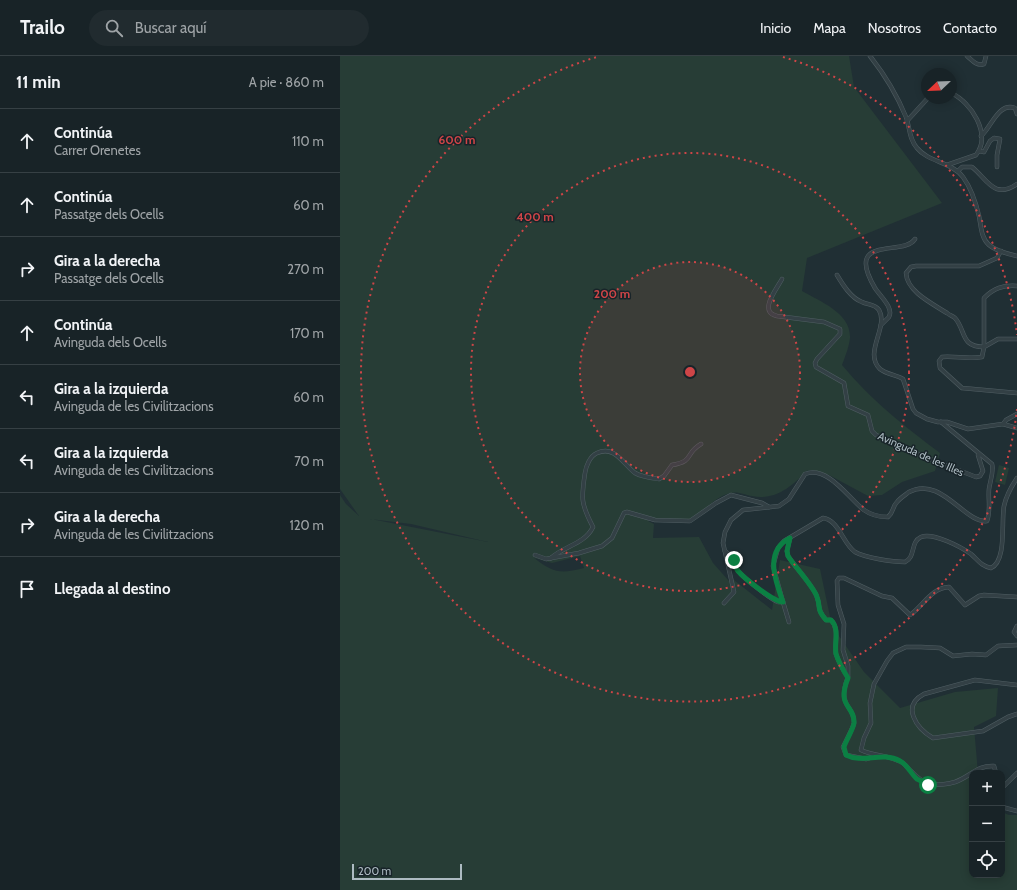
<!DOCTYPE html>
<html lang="es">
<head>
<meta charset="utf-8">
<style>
	:root { --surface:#182327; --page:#212b2f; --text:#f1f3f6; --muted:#9fa4a7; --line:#364044 }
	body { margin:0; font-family:Cabin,sans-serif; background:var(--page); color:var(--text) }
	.controls { position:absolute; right:12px; bottom:12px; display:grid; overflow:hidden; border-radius:8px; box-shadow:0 2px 10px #0003 }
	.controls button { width:36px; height:36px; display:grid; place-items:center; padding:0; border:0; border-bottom:1px solid var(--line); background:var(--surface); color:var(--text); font:20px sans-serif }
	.compass { position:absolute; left:581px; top:12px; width:36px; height:36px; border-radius:50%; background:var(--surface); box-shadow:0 2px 10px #0003; rotate:247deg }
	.scale { position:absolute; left:12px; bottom:10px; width:110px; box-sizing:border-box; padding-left:4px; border:2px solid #adbbc2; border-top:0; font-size:11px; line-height:14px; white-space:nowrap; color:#adbbc2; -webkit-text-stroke:3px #182429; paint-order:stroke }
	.stop { position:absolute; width:12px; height:12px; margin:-9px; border:3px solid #0b8043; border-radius:50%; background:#fff }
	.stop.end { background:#0b8043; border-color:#fff; box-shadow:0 1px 4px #0008 }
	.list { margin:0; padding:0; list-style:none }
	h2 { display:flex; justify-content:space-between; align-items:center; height:52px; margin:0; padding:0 16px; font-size:17px }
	h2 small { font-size:13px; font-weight:400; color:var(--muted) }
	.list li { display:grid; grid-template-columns:26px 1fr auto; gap:12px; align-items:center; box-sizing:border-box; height:64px; padding:0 16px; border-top:1px solid var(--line) }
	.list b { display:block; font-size:15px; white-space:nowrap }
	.list p { margin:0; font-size:13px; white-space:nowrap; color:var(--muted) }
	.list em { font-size:13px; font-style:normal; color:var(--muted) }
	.icon { flex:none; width:22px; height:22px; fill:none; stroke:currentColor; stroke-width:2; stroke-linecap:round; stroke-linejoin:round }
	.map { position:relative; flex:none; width:677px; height:834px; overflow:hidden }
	header { display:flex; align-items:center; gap:24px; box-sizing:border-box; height:56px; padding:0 20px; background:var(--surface); border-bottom:1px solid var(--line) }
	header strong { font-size:19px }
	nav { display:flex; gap:22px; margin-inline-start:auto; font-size:14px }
	.search { width:280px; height:36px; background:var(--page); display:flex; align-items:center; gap:10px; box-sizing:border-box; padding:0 14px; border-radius:22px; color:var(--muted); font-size:15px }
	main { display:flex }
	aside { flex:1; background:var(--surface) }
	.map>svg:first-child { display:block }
</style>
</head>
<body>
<header>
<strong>Trailo</strong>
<div class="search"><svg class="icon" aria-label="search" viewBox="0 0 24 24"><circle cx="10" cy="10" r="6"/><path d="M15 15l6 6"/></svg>Buscar aquí</div>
<nav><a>Inicio</a><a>Mapa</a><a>Nosotros</a><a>Contacto</a></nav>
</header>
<main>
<aside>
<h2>11 min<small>A pie · 860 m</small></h2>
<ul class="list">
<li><svg class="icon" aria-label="ahead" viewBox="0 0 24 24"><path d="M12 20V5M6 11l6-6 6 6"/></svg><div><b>Continúa</b><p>Carrer Orenetes</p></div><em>110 m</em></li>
<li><svg class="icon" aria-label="ahead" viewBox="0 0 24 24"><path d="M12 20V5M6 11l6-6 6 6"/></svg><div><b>Continúa</b><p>Passatge dels Ocells</p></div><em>60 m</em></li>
<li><svg class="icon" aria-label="right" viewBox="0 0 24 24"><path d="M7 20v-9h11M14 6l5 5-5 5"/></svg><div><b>Gira a la derecha</b><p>Passatge dels Ocells</p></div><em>270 m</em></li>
<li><svg class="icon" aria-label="ahead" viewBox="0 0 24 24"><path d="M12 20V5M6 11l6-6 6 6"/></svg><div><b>Continúa</b><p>Avinguda dels Ocells</p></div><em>170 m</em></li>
<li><svg class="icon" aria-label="left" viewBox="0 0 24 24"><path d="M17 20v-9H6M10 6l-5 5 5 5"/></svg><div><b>Gira a la izquierda</b><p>Avinguda de les Civilitzacions</p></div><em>60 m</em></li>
<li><svg class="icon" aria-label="left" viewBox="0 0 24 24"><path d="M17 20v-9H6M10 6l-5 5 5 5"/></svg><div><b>Gira a la izquierda</b><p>Avinguda de les Civilitzacions</p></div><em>70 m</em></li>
<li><svg class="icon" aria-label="right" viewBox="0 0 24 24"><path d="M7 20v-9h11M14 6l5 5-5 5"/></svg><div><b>Gira a la derecha</b><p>Avinguda de les Civilitzacions</p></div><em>120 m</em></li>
<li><svg class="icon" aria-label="arrive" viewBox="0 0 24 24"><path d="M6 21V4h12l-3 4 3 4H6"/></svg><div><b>Llegada al destino</b></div></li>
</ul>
</aside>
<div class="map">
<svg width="677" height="834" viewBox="0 0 677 834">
	<rect width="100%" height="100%" fill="#202f34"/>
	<g fill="#273d36" fill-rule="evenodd">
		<path d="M 0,0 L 509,0 L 514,31 L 602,147 L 467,202 L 462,235 C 481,246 511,257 510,282 C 509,291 505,301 502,309 C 532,345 563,369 600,397 L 595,415 L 562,426 L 542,439 L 528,440 L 489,419 L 473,414 L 466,415 C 452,431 434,445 412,440 C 406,439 397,435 391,437 C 374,440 365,457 350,463 C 336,467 320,458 308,465 L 314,468 L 313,482 L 359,481 L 373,507 L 389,525 L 394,524 L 432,554 L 440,504 L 480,513 L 492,570 L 524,616 L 560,652 L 615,636 L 658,632 L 656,660 L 634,671 L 638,717 L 632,717 L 632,819 L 662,819 L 662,756 L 669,759 L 677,759 L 677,834 L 0,834 L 0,439 L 6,448 L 19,460 L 0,433 ZM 30,463 L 71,468 L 148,486 L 31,463 ZM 240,500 L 244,512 C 220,518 214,517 194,502 L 212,507 Z"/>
		<path d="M 659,409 L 669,412 L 665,429 L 655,426 Z"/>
	</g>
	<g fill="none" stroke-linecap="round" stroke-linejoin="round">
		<defs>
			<g id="minor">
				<path d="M 530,0 C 545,19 557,39 566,61 C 570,72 569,83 577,92 C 588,106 612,106 623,121 C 631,132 636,147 639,160 C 641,170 641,182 649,189 C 656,195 668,198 677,200"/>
				<path d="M 627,0 C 633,5 636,10 644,8 L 646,0"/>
				<path d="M 567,65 L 588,42"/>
				<path d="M 641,80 C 651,72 658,46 675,52 L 677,58"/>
				<path d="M 639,95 L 644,96 L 650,85 L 654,82 L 660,83 L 657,99 L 657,111"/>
				<path d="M 607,109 L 636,99 C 652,78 631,46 611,37"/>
				<path d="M 618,115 L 622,111 L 632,111 C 647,123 654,144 677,128"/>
				<path d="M 497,219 C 503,229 511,242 522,246 C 528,249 535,248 539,254 C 549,271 523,297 540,313 C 546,318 556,319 563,323 L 573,353 L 576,357 L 587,363 L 598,366 L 607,366 L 628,373 L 663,368 L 666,364 L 677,358"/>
				<path d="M 442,223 C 436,234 418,256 437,260 L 484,266 L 500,273 L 500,278 L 477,303 L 475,307 L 476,311 L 504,327 L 508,350 L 528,359 L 532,375 L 536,379 L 585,401 L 636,421 L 640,420 L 643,415 L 638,399"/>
				<path d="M 677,230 C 663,229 654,232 644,242 L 644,291 L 642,301 C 628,303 615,300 602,301 L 599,305 L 600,312 L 622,332 L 677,337"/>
				<path d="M 541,269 L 549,261 C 554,252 540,240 535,232 C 503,178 564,201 575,183"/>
				<path d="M 644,291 C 620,291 626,274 615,262 C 613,260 609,259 607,257 C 593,248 567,236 566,217 L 571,211 L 576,210 L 639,210 L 657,202 L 661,195"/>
				<path d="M 644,291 L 658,283 L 677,283"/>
				<path d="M 663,368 L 677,372"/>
				<path d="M 450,482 L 447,495 L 448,500 C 455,511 474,531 477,541 C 481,552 476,552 486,564 L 491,564 C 500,573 494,587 496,598 C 499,607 503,614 508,621 C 496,652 515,649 514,667 C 513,672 506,685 503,691 L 506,699 L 526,703 L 536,700"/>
				<path d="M 385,495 C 396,503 391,507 398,515 C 404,522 430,543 438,546 L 443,546 L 433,510 L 438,492 L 444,485 L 483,462 C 499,464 503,488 515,496 C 526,502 553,506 565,506 C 576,501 570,486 581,481 C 593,476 621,491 631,498 C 638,504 641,510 651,512 C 667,505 661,466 664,450 C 666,440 671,431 677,422"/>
				<path d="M 195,499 L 206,503 L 239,497 L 262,490 L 272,482 L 284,457 L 287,456 L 315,464 L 350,465 L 376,447 L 391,439 L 422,447 L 429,451"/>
				<path d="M 211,502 C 224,490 245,488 253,471 C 241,448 241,443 245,417 C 246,410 250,400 257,397 C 275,389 283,408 295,417 C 302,421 311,422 319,423 L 324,420 L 332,409 C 355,405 344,398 361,388"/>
				<path d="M 443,546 L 449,566"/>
				<path d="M 384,547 L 394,536 L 383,487 L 385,476 L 391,464 L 403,454 L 439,450 L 449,443 L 465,418 C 488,409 509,443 524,454 C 531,459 539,461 548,461 C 554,456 552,451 557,446 C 560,442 565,439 569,436 C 601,419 625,468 647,465 C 651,454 648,444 649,433 C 650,425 654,416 652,408 L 601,366"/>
				<path d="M 677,570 L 674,576 L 677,580"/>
				<path d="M 508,621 L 508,610 L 503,594 L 504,568 L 498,549 L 497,525 L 499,522 L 504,522 L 542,540 L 552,542 L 570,559 C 583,550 591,532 609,531 L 625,549 L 639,540 L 644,539 L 677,541"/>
				<path d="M 677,629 L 635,624 L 584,638 C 561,650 576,672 593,682 L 643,675 L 668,661 L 677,658"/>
				<path d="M 656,717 L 654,710 C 637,709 630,721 615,726 C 596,731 584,730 571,715 C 567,712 564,706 559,705 C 547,699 533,700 521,694 L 524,682 L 531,667 L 530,647 L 534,628 L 547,605 L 553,597 L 566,591 L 581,591 L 600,592 L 613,600 L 632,598 L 646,599 L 658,590 L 677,589"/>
				<path d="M 662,732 L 677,717"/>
				<path d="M 662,751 L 677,755"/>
			</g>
		</defs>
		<use href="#minor" stroke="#505e63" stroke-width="4.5"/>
		<use href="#minor" stroke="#334045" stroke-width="3.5"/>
	</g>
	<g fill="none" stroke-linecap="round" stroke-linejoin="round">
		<path stroke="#0b8043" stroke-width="5" d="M 394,504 C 394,508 396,512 398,515 C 405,523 434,546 443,546 C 435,524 424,495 450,482 L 447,495 L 448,500 C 455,511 474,531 477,541 C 481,552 476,552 486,564 L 491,564 C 500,573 494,586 496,598 C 499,607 503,614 508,622 C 496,652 515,649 514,667 C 513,674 506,684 504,691 L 506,699 C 523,708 542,695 560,705 C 567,708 571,718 577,723 C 581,725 585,727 588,729"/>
	</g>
	<circle cx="350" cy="316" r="110" fill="#ce4547" fill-opacity=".12"/>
	<g fill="none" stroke="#ce4547" stroke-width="2" stroke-dasharray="2 4">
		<circle cx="350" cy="316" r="110"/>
		<circle cx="350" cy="316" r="219"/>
		<path d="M677 353A329 329 0 1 1 257 1M443 1A329 329 0 0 1 677 279"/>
	</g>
	<g text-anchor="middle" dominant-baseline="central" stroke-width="3" stroke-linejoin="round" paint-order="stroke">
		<g font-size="11" fill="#adbbc2" stroke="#182429">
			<text transform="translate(581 398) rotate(24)">Avinguda de les Illes</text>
		</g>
	</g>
	<circle cx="350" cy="316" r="6" fill="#ce4547" stroke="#182429" stroke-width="2"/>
	<g font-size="12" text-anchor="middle" font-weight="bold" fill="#ce4547" stroke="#182429" stroke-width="3" stroke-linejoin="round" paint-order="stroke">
		<text x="117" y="88">600 m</text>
		<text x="195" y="165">400 m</text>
		<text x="272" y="242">200 m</text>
	</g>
</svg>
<div class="controls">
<button>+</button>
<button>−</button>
<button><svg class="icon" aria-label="locate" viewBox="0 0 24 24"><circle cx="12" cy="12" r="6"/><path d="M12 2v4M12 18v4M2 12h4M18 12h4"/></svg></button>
</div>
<svg class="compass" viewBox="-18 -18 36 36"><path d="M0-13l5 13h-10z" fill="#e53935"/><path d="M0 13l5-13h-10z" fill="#9fa4a7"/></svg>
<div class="scale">200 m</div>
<div class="stop" style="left:588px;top:729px"></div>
<div class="stop end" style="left:394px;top:504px"></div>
</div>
</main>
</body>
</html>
